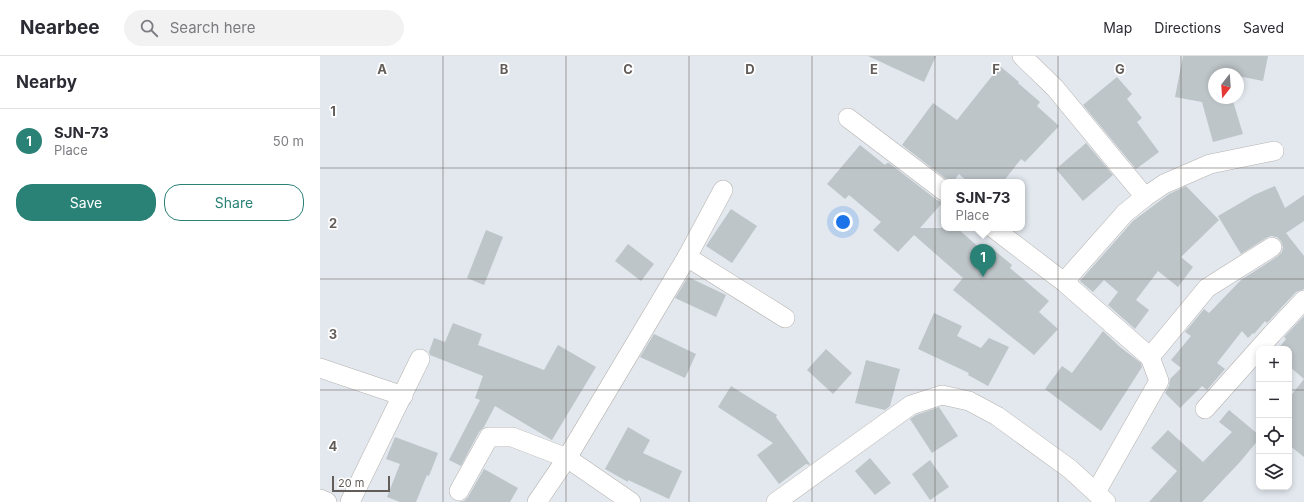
<!DOCTYPE html>
<html lang="en">
<head>
<meta charset="utf-8">
<style>
	:root { --surface:#fff; --page:#f2f2f3; --text:#2b2b33; --muted:#7c7c81; --line:#e1e1e2; --accent:#2a8277 }
	body { margin:0; font-family:Inter,sans-serif; background:var(--page); color:var(--text) }
	.controls { position:absolute; right:12px; bottom:12px; display:grid; overflow:hidden; border-radius:8px; box-shadow:0 2px 6px #0003 }
	.controls button { width:36px; height:36px; display:grid; place-items:center; padding:0; border:0; border-bottom:1px solid var(--line); background:var(--surface); color:var(--text); font:20px sans-serif }
	.compass { position:absolute; left:888px; top:12px; width:36px; height:36px; border-radius:50%; background:var(--surface); box-shadow:0 2px 6px #0003; rotate:197deg }
	.scale { position:absolute; left:12px; bottom:10px; width:58px; box-sizing:border-box; padding-left:4px; border:2px solid #635d5a; border-top:0; font-size:11px; line-height:14px; white-space:nowrap; color:#635d5a; -webkit-text-stroke:3px #fff; paint-order:stroke }
	.you { position:absolute; left:523px; top:166px; width:14px; height:14px; margin:-10px; border:3px solid #fff; border-radius:50%; background:#1a73e8; box-shadow:0 0 0 6px #1a73e833 }
	.badge { display:grid; place-items:center; width:26px; height:26px; border-radius:50%; background:var(--accent); color:#fff; font-size:13px; font-weight:700 }
	.pin { position:absolute; translate:-50% -33px; filter:drop-shadow(0 1px 2px #0008) }
	.pin::after { content:''; position:absolute; top:21px; width:14px; height:12px; background:inherit; clip-path:polygon(0 0,100% 0,50% 100%) }
	.popup { position:absolute; left:621px; top:123px; width:84px; height:52px; box-sizing:border-box; display:grid; place-content:center; border-radius:8px; background:var(--surface); filter:drop-shadow(0 1px 3px #0005); font-size:13px; white-space:nowrap; color:var(--muted) }
	.popup b { font-size:15px; color:var(--text) }
	.popup::after { content:''; position:absolute; left:50%; top:100%; margin-left:-8px; border:8px solid transparent; border-top-color:var(--surface) }
	.list { margin:0; padding:0; list-style:none }
	h2 { display:flex; justify-content:space-between; align-items:center; height:52px; margin:0; padding:0 16px; font-size:17px }
	h2 small { font-size:13px; font-weight:400; color:var(--muted) }
	.list li { display:grid; grid-template-columns:26px 1fr auto; gap:12px; align-items:center; box-sizing:border-box; height:64px; padding:0 16px; border-top:1px solid var(--line) }
	.list b { display:block; font-size:15px; white-space:nowrap }
	.list p { margin:0; font-size:13px; white-space:nowrap; color:var(--muted) }
	.list em { font-size:13px; font-style:normal; color:var(--muted) }
	.actions { display:flex; gap:8px; padding:12px 16px }
	.actions a { flex:1; padding:9px 0; border:1px solid var(--accent); border-radius:16px; text-align:center; font-size:14px; color:var(--accent) }
	.actions .main { background:var(--accent); color:#fff }
	.icon { flex:none; width:22px; height:22px; fill:none; stroke:currentColor; stroke-width:2; stroke-linecap:round; stroke-linejoin:round }
	.map { position:relative; flex:none; width:984px; height:446px; overflow:hidden }
	header { display:flex; align-items:center; gap:24px; box-sizing:border-box; height:56px; padding:0 20px; background:var(--surface); border-bottom:1px solid var(--line) }
	header strong { font-size:19px }
	nav { display:flex; gap:22px; margin-inline-start:auto; font-size:14px }
	.search { width:280px; height:36px; background:var(--page); display:flex; align-items:center; gap:10px; box-sizing:border-box; padding:0 14px; border-radius:22px; color:var(--muted); font-size:15px }
	main { display:flex }
	aside { flex:1; background:var(--surface) }
	.map>svg:first-child { display:block }
</style>
</head>
<body>
<header>
<strong>Nearbee</strong>
<div class="search"><svg class="icon" aria-label="search" viewBox="0 0 24 24"><circle cx="10" cy="10" r="6"/><path d="M15 15l6 6"/></svg>Search here</div>
<nav><a>Map</a><a>Directions</a><a>Saved</a></nav>
</header>
<main>
<aside>
<h2>Nearby<small></small></h2>
<ul class="list">
<li><span class="badge">1</span><div><b>SJN-73</b><p>Place</p></div><em>50 m</em></li>
</ul>
<div class="actions"><a class="main">Save</a><a>Share</a></div>
</aside>
<div class="map">
<svg width="984" height="446" viewBox="0 0 984 446">
	<rect width="100%" height="100%" fill="#e2e8ee"/>
	<g fill="#bec5c8">
		<path d="M 548,0 L 616,0 L 604,26 Z"/>
		<path d="M 863,0 L 948,0 L 943,25 L 918,20 L 918,18 L 894,18 L 894,42 L 912,42 L 923,78 L 893,86 L 882,46 L 855,41 Z"/>
		<path d="M 680,10 L 699,26 L 698,27 L 720,46 L 717,50 L 739,70 L 705,106 L 701,103 L 683,126 L 648,126 L 639,118 L 633,126 L 630,126 L 582,89 L 613,47 L 637,64 Z"/>
		<path d="M 797,21 L 812,38 L 807,43 L 822,62 L 817,66 L 839,96 L 816,113 L 763,49 Z"/>
		<path d="M 766,87 L 793,119 L 763,145 L 736,113 Z"/>
		<path d="M 540,89 L 565,109 L 567,107 L 569,107 L 617,144 L 623,146 L 600,172 L 637,172 L 664,196 L 669,190 L 692,209 L 690,212 L 729,245 L 719,256 L 738,273 L 714,299 L 633,234 L 643,222 L 594,179 L 578,196 L 553,174 L 561,166 L 529,139 L 525,143 L 507,128 Z"/>
		<path d="M 866,130 L 899,164 L 861,201 L 873,211 L 858,231 L 838,215 L 816,244 L 829,254 L 815,273 L 788,249 L 798,236 L 784,224 L 773,236 L 760,225 L 813,165 L 849,138 Z"/>
		<path d="M 955,130 L 965,152 L 984,139 L 984,165 L 966,177 L 984,200 L 984,233 L 976,236 L 947,267 L 945,265 L 934,278 L 933,277 L 928,282 L 922,275 L 897,307 L 905,313 L 887,334 L 882,330 L 860,352 L 845,337 L 849,330 L 850,323 L 861,312 L 851,304 L 871,280 L 865,276 L 884,253 L 889,257 L 921,224 L 958,200 L 962,196 L 963,191 L 961,185 L 957,181 L 951,180 L 946,182 L 921,198 L 898,160 L 934,139 Z"/>
		<path d="M 411,153 L 437,170 L 412,207 L 386,190 Z"/>
		<path d="M 166,174 L 183,181 L 164,229 L 147,222 Z"/>
		<path d="M 308,188 L 334,208 L 321,225 L 295,205 Z"/>
		<path d="M 368,221 L 406,239 L 396,261 L 355,242 Z"/>
		<path d="M 614,257 L 642,270 L 637,280 L 661,292 L 669,282 L 689,291 L 668,330 L 648,319 L 649,317 L 598,293 Z"/>
		<path d="M 984,260 L 984,401 L 969,389 L 969,342 L 984,323 L 969,310 L 969,293 L 958,293 L 966,283 L 964,281 Z"/>
		<path d="M 133,267 L 162,278 L 158,289 L 224,314 L 238,289 L 276,311 L 232,384 L 175,350 L 164,371 L 159,376 L 141,410 L 129,404 L 160,344 L 155,342 L 163,320 L 110,299 L 109,296 L 114,282 L 125,286 Z"/>
		<path d="M 783,275 L 800,291 L 821,307 L 822,311 L 781,375 L 725,333 L 742,310 L 752,317 Z"/>
		<path d="M 334,278 L 376,298 L 365,322 L 320,301 Z"/>
		<path d="M 506,293 L 532,317 L 513,338 L 487,314 Z"/>
		<path d="M 546,304 L 580,313 L 570,350 L 565,354 L 535,347 Z"/>
		<path d="M 411,330 L 457,359 L 456,361 L 490,408 L 489,409 L 486,408 L 459,428 L 437,399 L 453,387 L 398,351 Z"/>
		<path d="M 619,351 L 638,380 L 612,397 L 590,363 L 596,359 Z"/>
		<path d="M 909,354 L 939,379 L 939,383 L 920,406 L 882,446 L 829,446 L 857,415 L 831,392 L 848,374 L 883,406 L 912,376 L 899,366 Z"/>
		<path d="M 308,371 L 330,384 L 323,397 L 362,415 L 349,443 L 308,424 L 308,426 L 285,413 Z"/>
		<path d="M 75,381 L 118,397 L 109,420 L 107,419 L 96,446 L 80,446 L 67,441 L 80,408 L 66,403 Z"/>
		<path d="M 550,402 L 571,427 L 555,439 L 535,415 Z"/>
		<path d="M 610,404 L 629,431 L 610,444 L 592,418 Z"/>
		<path d="M 164,413 L 198,432 L 190,446 L 137,446 L 144,445 L 148,441 Z"/>
	</g>
	<g fill="none" stroke-linecap="round" stroke-linejoin="round">
		<defs>
			<g id="street">
				<path d="M 702,0 L 735,32 L 825,141"/>
				<path d="M 528,62 L 624,135"/>
				<path d="M 673,172 L 744,226 L 830,301 L 839,325 L 776,436"/>
				<path d="M 367,201 L 403,134"/>
				<path d="M 744,226 L 805,157 L 825,141 L 844,128 L 890,108 L 954,95"/>
				<path d="M 830,301 L 887,232 L 952,191"/>
				<path d="M 0,312 L 83,340"/>
				<path d="M 885,353 L 952,278 L 984,244"/>
				<path d="M 139,435 L 169,381 L 192,381 L 247,402 L 311,446"/>
				<path d="M 0,443 L 7,446"/>
				<path d="M 30,446 L 100,303"/>
				<path d="M 217,446 L 247,402 L 367,201 L 465,262"/>
				<path d="M 456,446 L 591,349 L 622,339 L 649,345 L 677,360 L 750,413 L 786,446"/>
			</g>
		</defs>
		<use href="#street" stroke="#b5b1ae" stroke-width="20"/>
		<use href="#street" stroke="#fff" stroke-width="19"/>
	</g>
	<path fill="none" stroke="#635d5a" stroke-width="1" stroke-opacity="0.55" d="M 123,0 L 123,446M 246,0 L 246,446M 369,0 L 369,446M 492,0 L 492,446M 615,0 L 615,446M 738,0 L 738,446M 861,0 L 861,446M 0,112 L 984,112M 0,223 L 984,223M 0,334 L 939,334M 969,334 L 984,334"/>
	<g font-size="13" text-anchor="middle" font-weight="bold" fill="#635d5a" stroke="#fff" stroke-width="3.5" stroke-linejoin="round" paint-order="stroke">
		<text x="62" y="18">A</text>
		<text x="184" y="18">B</text>
		<text x="308" y="18">C</text>
		<text x="430" y="18">D</text>
		<text x="554" y="18">E</text>
		<text x="676" y="18">F</text>
		<text x="800" y="18">G</text>
		<text x="13" y="60">1</text>
		<text x="13" y="172">2</text>
		<text x="13" y="283">3</text>
		<text x="13" y="395">4</text>
	</g>
</svg>
<div class="controls">
<button>+</button>
<button>−</button>
<button><svg class="icon" aria-label="locate" viewBox="0 0 24 24"><circle cx="12" cy="12" r="6"/><path d="M12 2v4M12 18v4M2 12h4M18 12h4"/></svg></button>
<button><svg class="icon" aria-label="layers" viewBox="0 0 24 24"><path d="M12 4l9 5-9 5-9-5zM3 14l9 5 9-5"/></svg></button>
</div>
<svg class="compass" viewBox="-18 -18 36 36"><path d="M0-13l5 13h-10z" fill="#e53935"/><path d="M0 13l5-13h-10z" fill="#7c7c81"/></svg>
<div class="scale">20 m</div>
<div class="you"></div>
<div class="pin badge" style="left:663px;top:221px">1</div>
<div class="popup"><b>SJN-73</b>Place</div>
</div>
</main>
</body>
</html>
